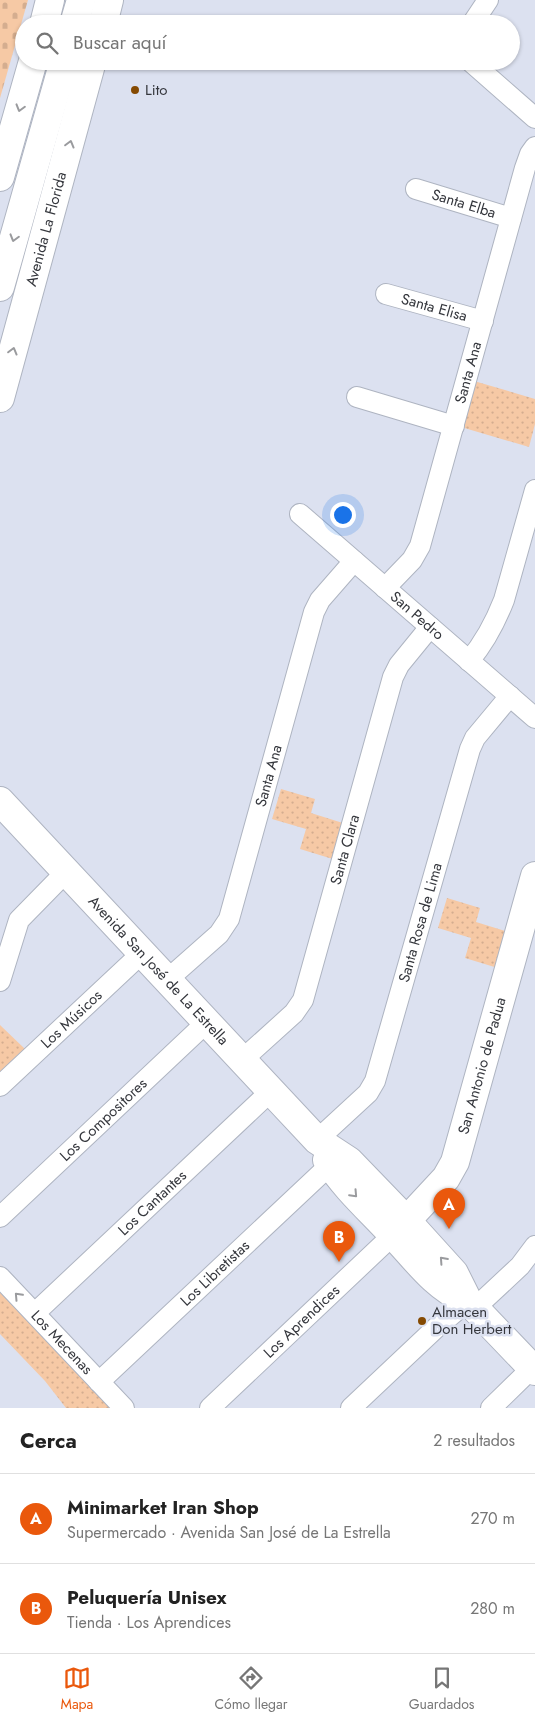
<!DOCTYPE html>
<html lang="es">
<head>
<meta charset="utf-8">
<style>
	:root { --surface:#fff; --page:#f6f6f6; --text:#222; --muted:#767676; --line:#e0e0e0; --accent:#ea580c }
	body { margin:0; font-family:Jost,sans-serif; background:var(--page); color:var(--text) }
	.you { position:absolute; left:342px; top:514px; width:18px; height:18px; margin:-12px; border:4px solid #fff; border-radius:50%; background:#1a73e8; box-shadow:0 0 0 8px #1a73e833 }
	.badge { display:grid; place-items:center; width:32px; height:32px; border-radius:50%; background:var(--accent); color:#fff; font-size:16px; font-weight:700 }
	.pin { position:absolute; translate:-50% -41px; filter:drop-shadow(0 1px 2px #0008) }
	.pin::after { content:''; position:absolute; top:26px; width:18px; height:15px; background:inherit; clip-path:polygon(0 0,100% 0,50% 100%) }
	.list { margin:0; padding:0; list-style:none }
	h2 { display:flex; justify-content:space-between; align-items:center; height:65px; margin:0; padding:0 20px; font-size:21px }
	h2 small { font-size:16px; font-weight:400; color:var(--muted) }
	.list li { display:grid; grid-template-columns:32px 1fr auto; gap:15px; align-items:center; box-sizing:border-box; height:90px; padding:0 20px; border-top:1px solid var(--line) }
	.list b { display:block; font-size:19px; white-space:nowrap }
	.list p { margin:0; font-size:16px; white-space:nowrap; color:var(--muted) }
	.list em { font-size:16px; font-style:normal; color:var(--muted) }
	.icon { flex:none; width:28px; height:28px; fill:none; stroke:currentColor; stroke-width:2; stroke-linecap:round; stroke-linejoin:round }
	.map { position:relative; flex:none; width:535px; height:1408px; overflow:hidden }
	.search { position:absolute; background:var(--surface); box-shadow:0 1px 4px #0004; left:15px; right:15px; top:15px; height:55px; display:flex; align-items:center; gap:12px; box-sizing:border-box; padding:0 18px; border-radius:28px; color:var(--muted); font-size:19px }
	.sheet { height:245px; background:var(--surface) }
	nav { display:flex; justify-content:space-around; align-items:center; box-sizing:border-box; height:70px; border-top:1px solid var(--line); background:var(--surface); font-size:14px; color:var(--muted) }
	nav a { display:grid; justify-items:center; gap:2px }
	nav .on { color:var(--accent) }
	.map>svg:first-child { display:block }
</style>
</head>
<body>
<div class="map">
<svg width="535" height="1408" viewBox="0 0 535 1408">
	<defs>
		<pattern id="grass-dots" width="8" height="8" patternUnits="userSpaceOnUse" patternTransform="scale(1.25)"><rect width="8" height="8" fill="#f6c9a5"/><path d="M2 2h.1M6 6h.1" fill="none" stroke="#d4ad8f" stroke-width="1.8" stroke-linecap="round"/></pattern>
		<pattern id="cemetery-stones" width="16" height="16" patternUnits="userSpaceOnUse" patternTransform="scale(1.25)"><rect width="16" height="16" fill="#f6c9a5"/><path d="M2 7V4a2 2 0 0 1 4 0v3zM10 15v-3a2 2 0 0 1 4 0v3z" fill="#d4ad8f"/></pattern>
	</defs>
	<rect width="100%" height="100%" fill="#dce1f0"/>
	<g fill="url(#grass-dots)">
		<path d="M 474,381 L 535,399 L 535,424 L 529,447 L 461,427 Z"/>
		<path d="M 281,789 L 315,799 L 311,813 L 346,824 L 336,860 L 300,849 L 306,829 L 272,819 Z"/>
		<path d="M 447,898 L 480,908 L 476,922 L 512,933 L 501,969 L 465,958 L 471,938 L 438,928 Z"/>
		<path d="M 0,1025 L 25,1049 L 0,1073 Z"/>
		<path d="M 0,1291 L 110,1408 L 66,1408 L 45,1381 L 0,1334 Z"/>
	</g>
	<path fill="url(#cemetery-stones)" d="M 0,0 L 28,0 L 0,98 Z"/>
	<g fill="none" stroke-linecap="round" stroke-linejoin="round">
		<defs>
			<g id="street">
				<path d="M 472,24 L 488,0"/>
				<path d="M 470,61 L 535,118"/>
				<path id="s1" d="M 416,189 L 511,218"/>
				<path id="s2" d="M 386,294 L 483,321"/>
				<path d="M 357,397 L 454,426"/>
				<path id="s3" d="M 300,514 L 535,718"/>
				<path id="s4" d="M 385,588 L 412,560 L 420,546 L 525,168 L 530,154 L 535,147"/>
				<path d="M 469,661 C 485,642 495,623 504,600 L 535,490"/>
				<path id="s5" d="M 167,980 L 219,934 L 229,919 L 314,612 L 320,600 L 354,561"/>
				<path d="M 0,981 L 19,920 L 66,872"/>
				<path id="s6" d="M 242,1060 L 294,1013 L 303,1000 L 393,677 L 399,665 L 430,627"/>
				<path id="s7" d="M 0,1086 L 142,953"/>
				<path id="s8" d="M 317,1140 L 368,1093 L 375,1081 L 470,749 L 475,738 L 510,696"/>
				<path id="s9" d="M 0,1217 L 207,1022"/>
				<path id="s10" d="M 0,1277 L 124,1408"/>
				<path d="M 475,1308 L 520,1266 L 535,1246"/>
				<path id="s11" d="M 35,1313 L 271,1091"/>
				<path id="s12" d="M 99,1382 L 330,1165"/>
				<path id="s13" d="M 210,1408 L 393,1235"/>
				<path d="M 351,1408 L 438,1326 L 468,1301"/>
				<path d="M 491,1408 L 532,1368"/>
			</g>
			<g id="secondary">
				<path d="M 44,24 L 50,0"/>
				<path d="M 0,177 L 33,61"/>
				<path id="s14" d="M 0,801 L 317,1140 L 349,1161 L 406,1220 L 454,1273 L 468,1301 L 535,1371"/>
				<path d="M 327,1160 C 345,1188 371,1211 393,1235 C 415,1258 435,1287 464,1299"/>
				<path id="s15" d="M 393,1235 L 446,1178 L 455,1162 L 535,876"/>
			</g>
			<g id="primary">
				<path d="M 74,24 L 81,0"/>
				<path d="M 103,24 L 109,0"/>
				<path d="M 0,287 L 64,61"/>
				<path id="s16" d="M 0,398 L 92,61"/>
			</g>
		</defs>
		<use href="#street" stroke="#aeb4c1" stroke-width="22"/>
		<use href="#secondary" stroke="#aeb4c1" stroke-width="30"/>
		<use href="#primary" stroke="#aeb4c1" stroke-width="30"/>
		<use href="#street" stroke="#fff" stroke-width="20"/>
		<use href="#secondary" stroke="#fff" stroke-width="28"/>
		<use href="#primary" stroke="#fff" stroke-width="28"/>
	</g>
	<defs><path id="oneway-chevron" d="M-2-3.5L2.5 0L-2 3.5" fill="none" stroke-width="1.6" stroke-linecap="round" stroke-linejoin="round" transform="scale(1.25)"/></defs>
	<g stroke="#9a9b9e">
		<use href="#oneway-chevron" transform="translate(20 108) rotate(106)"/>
		<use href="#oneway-chevron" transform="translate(70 144) rotate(-75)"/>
		<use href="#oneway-chevron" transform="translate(14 238) rotate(106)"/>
		<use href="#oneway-chevron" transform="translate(13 351) rotate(-75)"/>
		<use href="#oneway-chevron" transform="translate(354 1194) rotate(47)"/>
		<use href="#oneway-chevron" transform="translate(443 1260) rotate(-132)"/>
		<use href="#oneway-chevron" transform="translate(18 1296) rotate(-133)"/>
	</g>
	<g fill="#854a02" stroke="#dce1f0" stroke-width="2">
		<circle cx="135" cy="90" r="5"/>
		<circle cx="422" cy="1321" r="5"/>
	</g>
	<g text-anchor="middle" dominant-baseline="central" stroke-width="5" stroke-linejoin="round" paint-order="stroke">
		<g font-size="15" fill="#35373d" stroke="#dce1f0" text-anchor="start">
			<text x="145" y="90">Lito</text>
			<text x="432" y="1312">Almacen<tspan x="432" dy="17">Don Herbert</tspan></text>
		</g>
		<g font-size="15" fill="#35373d" stroke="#dce1f0">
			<text stroke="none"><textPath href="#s1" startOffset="50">Santa Elba</textPath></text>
			<text stroke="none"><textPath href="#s16" startOffset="175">Avenida La Florida</textPath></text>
			<text stroke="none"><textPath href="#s2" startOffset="50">Santa Elisa</textPath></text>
			<text stroke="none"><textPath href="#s4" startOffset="235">Santa Ana</textPath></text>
			<text stroke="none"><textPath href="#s3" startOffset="155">San Pedro</textPath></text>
			<text stroke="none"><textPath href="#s5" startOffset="236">Santa Ana</textPath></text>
			<text stroke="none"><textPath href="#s6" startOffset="242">Santa Clara</textPath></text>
			<text stroke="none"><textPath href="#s8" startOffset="248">Santa Rosa de Lima</textPath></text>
			<text stroke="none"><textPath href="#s14" startOffset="232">Avenida San José de La Estrella</textPath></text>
			<text stroke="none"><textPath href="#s7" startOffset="98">Los Músicos</textPath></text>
			<text stroke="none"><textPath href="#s15" startOffset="196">San Antonio de Padua</textPath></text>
			<text stroke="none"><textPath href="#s9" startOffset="142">Los Compositores</textPath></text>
			<text stroke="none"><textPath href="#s11" startOffset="161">Los Cantantes</textPath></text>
			<text stroke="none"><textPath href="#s12" startOffset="159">Los Libretistas</textPath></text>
			<text stroke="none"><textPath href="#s13" startOffset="126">Los Aprendices</textPath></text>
			<text stroke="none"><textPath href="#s10" startOffset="90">Los Mecenas</textPath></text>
		</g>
	</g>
</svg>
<div class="you"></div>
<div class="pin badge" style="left:449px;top:1229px">A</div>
<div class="pin badge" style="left:339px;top:1262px">B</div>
<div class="search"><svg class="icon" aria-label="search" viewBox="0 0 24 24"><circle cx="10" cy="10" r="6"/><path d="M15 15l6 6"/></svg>Buscar aquí</div>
</div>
<section class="sheet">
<h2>Cerca<small>2 resultados</small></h2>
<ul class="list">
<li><span class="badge">A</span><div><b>Minimarket Iran Shop</b><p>Supermercado · Avenida San José de La Estrella</p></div><em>270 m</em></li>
<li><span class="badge">B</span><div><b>Peluquería Unisex</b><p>Tienda · Los Aprendices</p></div><em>280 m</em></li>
</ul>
</section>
<nav>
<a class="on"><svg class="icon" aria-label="map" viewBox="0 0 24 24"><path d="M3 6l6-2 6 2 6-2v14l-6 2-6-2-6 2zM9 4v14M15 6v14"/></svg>Mapa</a>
<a><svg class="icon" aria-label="directions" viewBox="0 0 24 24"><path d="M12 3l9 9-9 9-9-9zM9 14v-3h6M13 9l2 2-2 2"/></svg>Cómo llegar</a>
<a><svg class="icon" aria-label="saved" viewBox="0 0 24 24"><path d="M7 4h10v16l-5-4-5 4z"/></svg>Guardados</a>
</nav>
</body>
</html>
